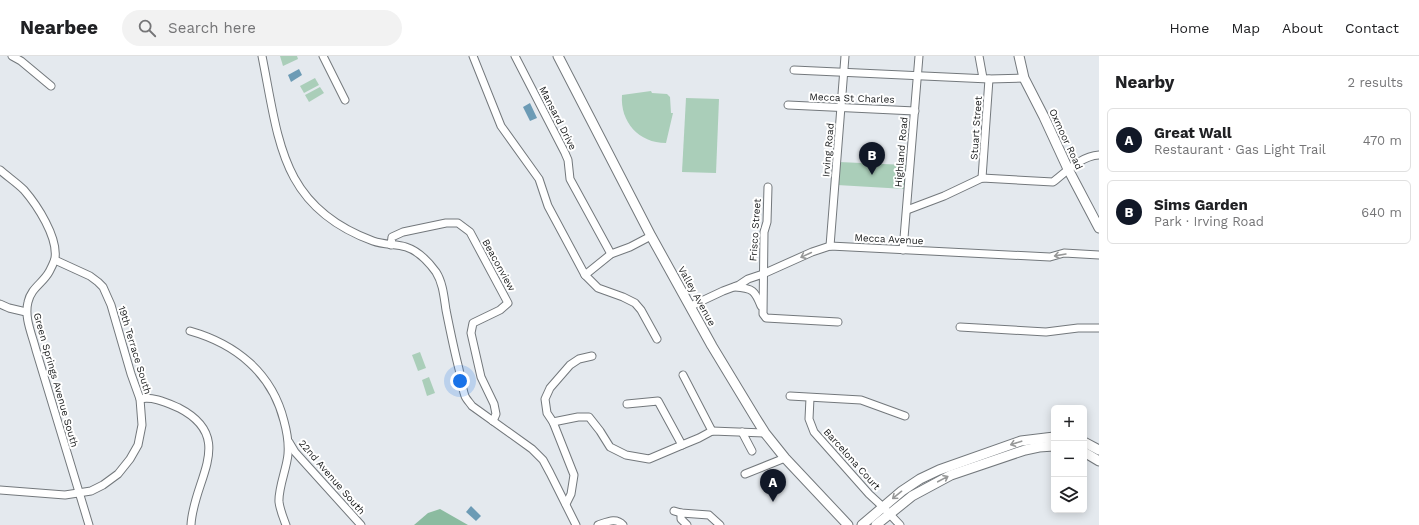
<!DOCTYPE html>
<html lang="en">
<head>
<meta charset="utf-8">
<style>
	:root { --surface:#fff; --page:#f2f2f2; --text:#202124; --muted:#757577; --line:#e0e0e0; --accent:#111827 }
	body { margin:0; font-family:"Work Sans",sans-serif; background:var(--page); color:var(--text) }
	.controls { position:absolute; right:12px; bottom:12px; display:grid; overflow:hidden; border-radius:6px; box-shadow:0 2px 10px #0003 }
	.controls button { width:36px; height:36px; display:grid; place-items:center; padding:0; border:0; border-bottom:1px solid var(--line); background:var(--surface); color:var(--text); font:20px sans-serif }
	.you { position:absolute; left:460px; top:325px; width:14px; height:14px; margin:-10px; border:3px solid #fff; border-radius:50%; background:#1a73e8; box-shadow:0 0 0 6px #1a73e833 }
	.badge { display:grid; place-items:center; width:26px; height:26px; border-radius:50%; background:var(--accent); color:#fff; font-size:13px; font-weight:700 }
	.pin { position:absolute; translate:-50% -33px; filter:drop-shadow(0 1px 2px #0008) }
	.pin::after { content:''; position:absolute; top:21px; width:14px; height:12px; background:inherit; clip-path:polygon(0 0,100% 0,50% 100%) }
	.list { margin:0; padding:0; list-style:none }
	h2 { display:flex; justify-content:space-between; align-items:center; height:52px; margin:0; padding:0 16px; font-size:17px }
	h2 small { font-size:13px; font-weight:400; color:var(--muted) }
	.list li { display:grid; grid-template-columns:26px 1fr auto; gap:12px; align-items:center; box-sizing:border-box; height:64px; margin:0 8px 8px; padding:0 8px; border:1px solid var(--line); border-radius:6px }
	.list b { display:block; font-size:15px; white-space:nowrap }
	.list p { margin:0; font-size:13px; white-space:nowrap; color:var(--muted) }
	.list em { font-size:13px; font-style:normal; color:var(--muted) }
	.icon { flex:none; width:22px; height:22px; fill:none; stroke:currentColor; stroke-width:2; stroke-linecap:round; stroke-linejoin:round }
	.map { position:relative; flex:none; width:1099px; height:469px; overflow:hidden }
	header { display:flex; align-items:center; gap:24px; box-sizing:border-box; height:56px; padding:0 20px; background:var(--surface); border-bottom:1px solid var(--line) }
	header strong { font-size:19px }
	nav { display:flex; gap:22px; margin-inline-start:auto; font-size:14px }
	.search { width:280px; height:36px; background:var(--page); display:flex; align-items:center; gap:10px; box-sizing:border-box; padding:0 14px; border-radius:22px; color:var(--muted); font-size:15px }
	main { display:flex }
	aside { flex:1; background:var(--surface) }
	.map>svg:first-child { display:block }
</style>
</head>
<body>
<header>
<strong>Nearbee</strong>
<div class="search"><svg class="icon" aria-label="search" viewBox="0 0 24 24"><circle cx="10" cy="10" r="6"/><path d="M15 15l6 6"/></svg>Search here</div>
<nav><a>Home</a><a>Map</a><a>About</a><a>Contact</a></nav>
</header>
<main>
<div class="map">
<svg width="1099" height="469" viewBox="0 0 1099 469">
	<rect width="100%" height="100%" fill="#e4e9ee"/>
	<g fill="#aaceb9">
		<path d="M 280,0 L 297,0 L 298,3 L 283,10 Z"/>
		<path d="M 315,22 L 319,29 L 304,37 L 300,30 Z"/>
		<path d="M 320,31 L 324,37 L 309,46 L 305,39 Z"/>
		<path d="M 651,35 L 652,37 L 667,38 L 670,41 L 671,57 L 673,57 L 666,87 C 639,87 620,66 622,39 Z"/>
		<path d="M 686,42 L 719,43 L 716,117 L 682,116 Z"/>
		<path d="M 839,106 L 906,109 L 905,133 L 837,129 Z"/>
		<path d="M 420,296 L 426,312 L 418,315 L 412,299 Z"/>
		<path d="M 429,321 L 435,337 L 427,340 L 422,324 Z"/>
	</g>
	<path fill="#8bbba0" d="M 440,453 L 468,469 L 414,469 L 428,457 Z"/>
	<g fill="#6c9bb5">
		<path d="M 299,13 L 302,19 L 291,26 L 288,19 Z"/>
		<path d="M 530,47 L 537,62 L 530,65 L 523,51 Z"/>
		<path d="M 471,450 L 481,460 L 476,465 L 466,456 Z"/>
	</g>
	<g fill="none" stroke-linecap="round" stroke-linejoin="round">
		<defs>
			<g id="minor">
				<path d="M 12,0 L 21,5 L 51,30"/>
				<path d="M 262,0 C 279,84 280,151 373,185 C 384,189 396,188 406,191 C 419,195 428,205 436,216 C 443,227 444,241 446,254 C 450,274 454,294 459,313 C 461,322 462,332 465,340 C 466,343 470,347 472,350 L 532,393 L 543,404 L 550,417 L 576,469"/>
				<path d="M 323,0 L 345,44"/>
				<path d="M 473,0 L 501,70 L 539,123 L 548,150 L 585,219 L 598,232 L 623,241 L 635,247 L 641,254 L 657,283"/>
				<path d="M 515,0 L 565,97 L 568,104 L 570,123 L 611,198"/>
				<path d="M 979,0 L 983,22"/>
				<path d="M 794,14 L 989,23 L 1024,22"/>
				<path d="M 788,49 L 915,55"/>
				<path d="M 0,114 C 8,121 17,127 24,134 C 37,149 58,181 55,202 C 54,207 51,212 49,216 C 43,227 31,232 28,246 C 24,262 32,278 36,294 L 89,469"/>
				<path d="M 982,122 L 989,23"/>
				<path d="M 768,131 L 767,166 L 764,176 L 763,258 L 766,262 L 838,266"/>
				<path d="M 907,154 L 944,140 L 982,122 L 1053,126 C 1066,116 1081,100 1099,99"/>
				<path d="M 391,189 L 392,181 L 403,176 L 446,167 L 458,167 L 470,176 L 508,247 L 500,254 L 473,267 L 471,277 L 481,321 L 494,348 L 496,358 L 493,365"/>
				<path d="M 830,190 L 845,0"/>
				<path d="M 903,194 L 919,0"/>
				<path d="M 585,219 L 611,198 L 630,191 L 651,180"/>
				<path d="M 735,231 C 753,232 755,235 761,250"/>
				<path d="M 0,248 L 9,252 L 26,256"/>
				<path d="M 691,250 L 723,235 L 739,229 L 748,223 L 763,218 L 812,196 L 830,190 L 1050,201 L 1064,197 L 1099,199"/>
				<path d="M 960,271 L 1046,276 L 1078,272 L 1099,272"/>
				<path d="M 190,275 C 236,288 272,317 284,365 C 287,376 289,386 288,398 C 287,412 278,432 279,446 C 280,454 283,461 286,469"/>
				<path d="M 683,319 L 712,375"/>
				<path d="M 790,340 L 861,344 L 905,360"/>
				<path d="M 810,342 L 809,363 L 814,376 L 869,438 L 883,451 L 900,469"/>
				<path d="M 140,343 C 153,340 167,347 179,352 C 237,382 193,424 191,469"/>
				<path d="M 553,366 L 578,361 L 589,361 L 600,375 L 610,391 L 626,399 L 649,403 L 682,389 L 658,345 L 627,348"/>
				<path d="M 742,376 L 752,395"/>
				<path d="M 289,386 L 295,396 L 361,469"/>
				<path d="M 682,389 L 699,382 L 712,375 L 765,377"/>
				<path d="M 745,418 L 785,402"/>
				<path d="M 0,434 L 65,439 L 91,435 L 103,429 L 118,418 L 130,403 L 138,389 L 142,369 L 140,343 L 131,318 L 111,249 L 103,231 L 98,226 L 90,220 L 55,204"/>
				<path d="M 566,448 L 571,438 L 574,419 L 553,366 L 547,357 L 545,343 L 550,332 L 570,309 L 579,303 L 592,300"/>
				<path d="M 674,455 L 681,457 L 709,459 L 720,469"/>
				<path d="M 681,457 L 681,463 L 687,469"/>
				<path d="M 598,469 C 607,466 616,461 623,469"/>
			</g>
			<g id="major">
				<path d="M 558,0 L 651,180 L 712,290 L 755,361 L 765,377 L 785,402 L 848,469"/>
				<path d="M 1019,0 L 1024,22 L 1044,61 L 1068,113 L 1099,172"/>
				<path d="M 1084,386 L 1099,394"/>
				<path d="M 1084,396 L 1099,405"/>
				<path d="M 862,469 L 902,435 L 920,423 L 939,414 L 1021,385 L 1054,381"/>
				<path d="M 876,469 L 912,440 L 951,419 L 1025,394 L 1039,391 L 1054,390"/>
			</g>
		</defs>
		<use href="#minor" stroke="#73787c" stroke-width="9"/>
		<use href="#major" stroke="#73787c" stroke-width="11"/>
		<use href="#minor" stroke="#fff" stroke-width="7"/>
		<use href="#major" stroke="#fff" stroke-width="9"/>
	</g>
	<defs><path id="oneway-shaft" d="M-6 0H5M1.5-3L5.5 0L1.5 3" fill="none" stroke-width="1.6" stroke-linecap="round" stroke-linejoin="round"/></defs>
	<g stroke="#979898">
		<use href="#oneway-shaft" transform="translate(806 199) rotate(155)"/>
		<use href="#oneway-shaft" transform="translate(1060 199) rotate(170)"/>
		<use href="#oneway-shaft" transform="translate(1016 387) rotate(162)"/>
		<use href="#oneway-shaft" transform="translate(943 423) rotate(-28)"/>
		<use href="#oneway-shaft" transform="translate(897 439) rotate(141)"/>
	</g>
	<g text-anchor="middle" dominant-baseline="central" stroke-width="4" stroke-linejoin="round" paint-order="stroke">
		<g font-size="10" fill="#181a1b" stroke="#fff">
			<text transform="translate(852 42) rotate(2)">Mecca St Charles</text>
			<text transform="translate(558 62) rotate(63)">Mansard Drive</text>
			<text transform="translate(976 72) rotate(-86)">Stuart Street</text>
			<text transform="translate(1066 83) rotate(65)">Oxmoor Road</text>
			<text transform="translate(828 94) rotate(-85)">Irving Road</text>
			<text transform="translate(901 96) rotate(-85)">Highland Road</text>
			<text transform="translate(755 174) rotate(-86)">Frisco Street</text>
			<text transform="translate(889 183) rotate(3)">Mecca Avenue</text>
			<text transform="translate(499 209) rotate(61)">Beaconview</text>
			<text transform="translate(697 240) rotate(61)">Valley Avenue</text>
			<text transform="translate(135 294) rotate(73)">19th Terrace South</text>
			<text transform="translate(56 324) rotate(74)">Green Springs Avenue South</text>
			<text transform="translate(852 403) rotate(48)">Barcelona Court</text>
			<text transform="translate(332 421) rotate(49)">22nd Avenue South</text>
		</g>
	</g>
</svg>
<div class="controls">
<button>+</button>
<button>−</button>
<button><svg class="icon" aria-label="layers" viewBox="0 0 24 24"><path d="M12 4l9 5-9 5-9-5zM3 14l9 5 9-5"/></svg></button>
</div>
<div class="you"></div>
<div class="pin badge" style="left:773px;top:446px">A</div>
<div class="pin badge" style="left:872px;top:119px">B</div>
</div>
<aside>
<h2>Nearby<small>2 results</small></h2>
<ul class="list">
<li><span class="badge">A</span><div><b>Great Wall</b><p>Restaurant · Gas Light Trail</p></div><em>470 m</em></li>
<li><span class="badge">B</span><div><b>Sims Garden</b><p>Park · Irving Road</p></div><em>640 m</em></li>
</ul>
</aside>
</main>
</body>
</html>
